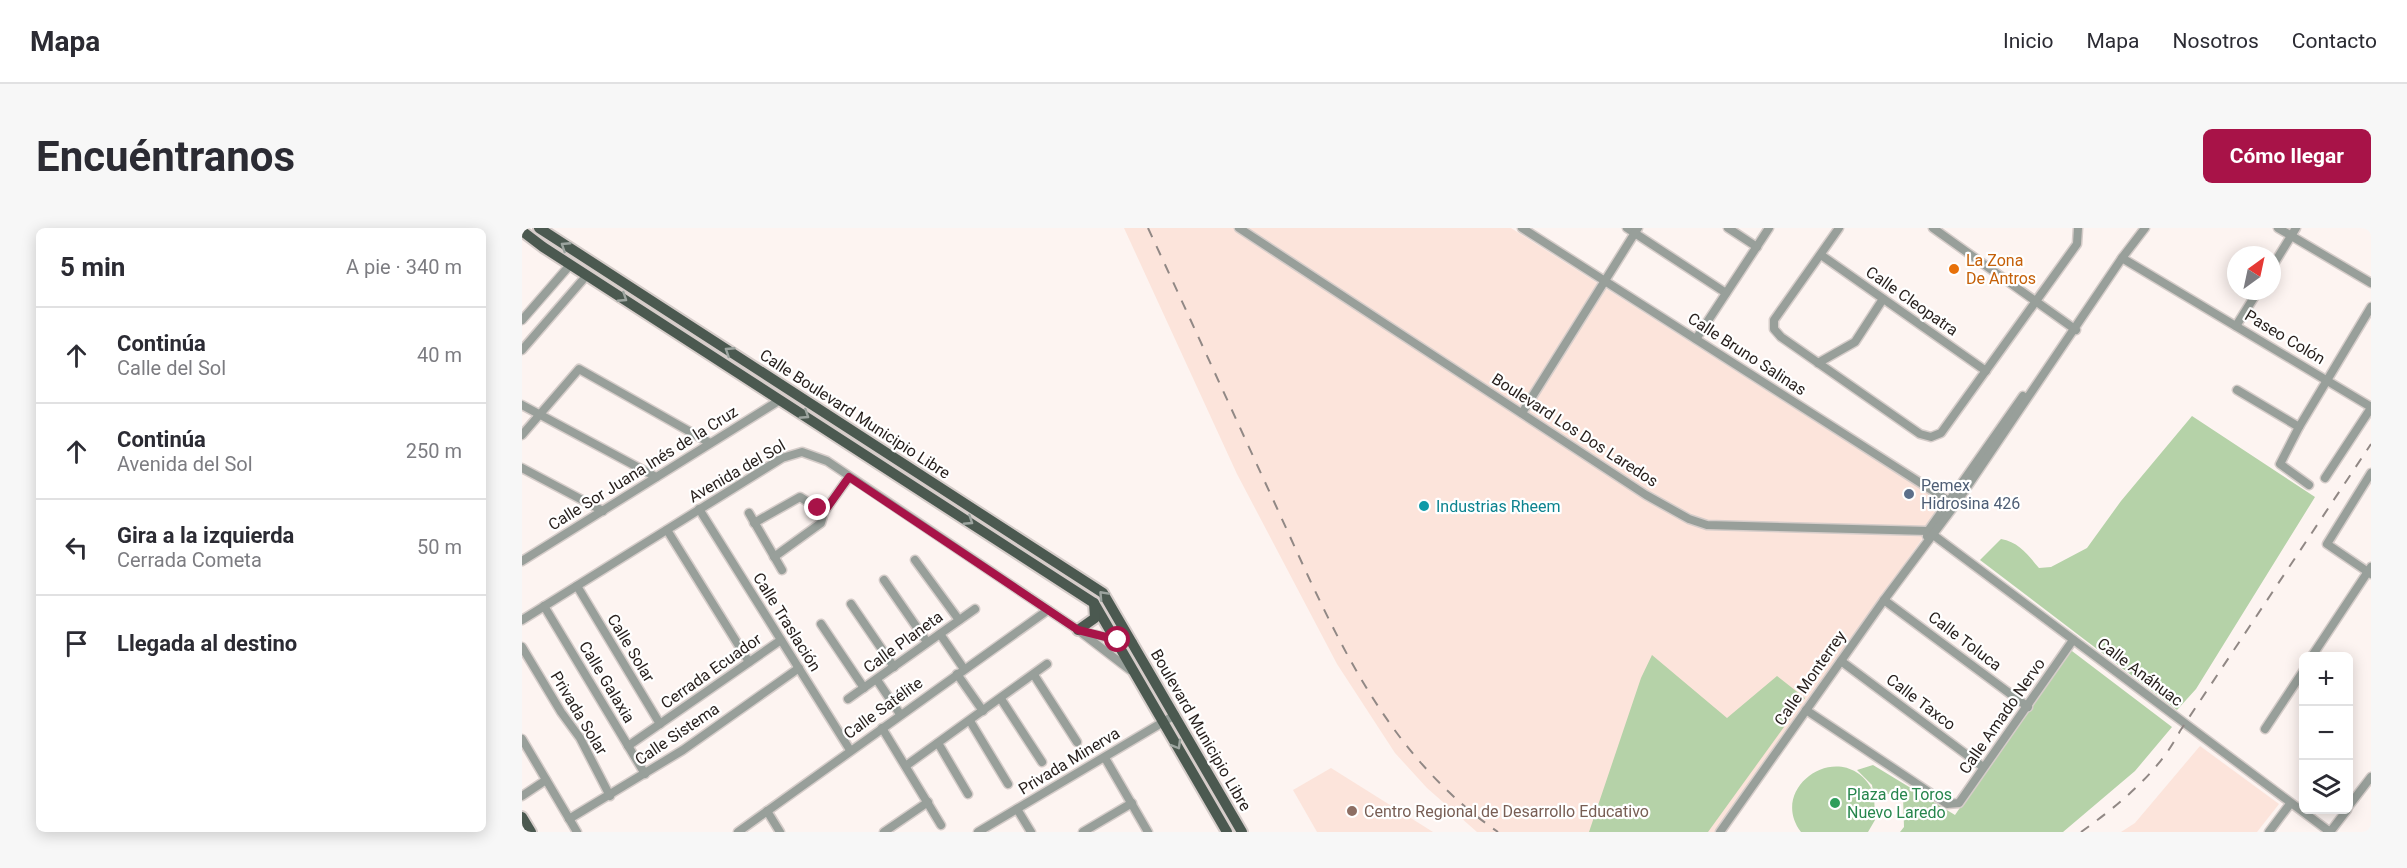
<!DOCTYPE html>
<html lang="es">
<head>
<meta charset="utf-8">
<style>
	:root { --surface:#fff; --page:#f7f7f7; --text:#2b2b33; --muted:#7c7c81; --line:#e1e1e2; --accent:#a81348 }
	body { margin:0; font-family:Roboto,sans-serif; background:var(--page); color:var(--text) }
	.controls { position:absolute; right:18px; bottom:18px; display:grid; overflow:hidden; border-radius:9px; box-shadow:0 3px 15px #0003 }
	.controls button { width:54px; height:54px; display:grid; place-items:center; padding:0; border:0; border-bottom:2px solid var(--line); background:var(--surface); color:var(--text); font:30px sans-serif }
	.compass { position:absolute; left:1705px; top:18px; width:54px; height:54px; border-radius:50%; background:var(--surface); box-shadow:0 3px 15px #0003; rotate:33deg }
	.stop { position:absolute; width:18px; height:18px; margin:-14px; border:4px solid #a81348; border-radius:50%; background:#fff }
	.stop.end { background:#a81348; border-color:#fff; box-shadow:0 2px 6px #0008 }
	.list { margin:0; padding:0; list-style:none }
	h2 { display:flex; justify-content:space-between; align-items:center; height:78px; margin:0; padding:0 24px; font-size:26px }
	h2 small { font-size:20px; font-weight:400; color:var(--muted) }
	.list li { display:grid; grid-template-columns:39px 1fr auto; gap:18px; align-items:center; box-sizing:border-box; height:96px; padding:0 24px; border-top:2px solid var(--line) }
	.list b { display:block; font-size:22px; white-space:nowrap }
	.list p { margin:0; font-size:20px; white-space:nowrap; color:var(--muted) }
	.list em { font-size:20px; font-style:normal; color:var(--muted) }
	.icon { flex:none; width:33px; height:33px; fill:none; stroke:currentColor; stroke-width:2; stroke-linecap:round; stroke-linejoin:round }
	.map { position:relative; flex:none; width:1849px; height:604px; overflow:hidden; border-radius:9px }
	header { display:flex; align-items:center; gap:36px; box-sizing:border-box; height:84px; padding:0 30px; background:var(--surface); border-bottom:2px solid var(--line) }
	header strong { font-size:28px }
	nav { display:flex; gap:33px; margin-inline-start:auto; font-size:21px }
	.intro { display:flex; align-items:center; justify-content:space-between; box-sizing:border-box; height:144px; padding:0 36px }
	h1 { margin:0; font-size:42px }
	.button { padding:15px 27px; border-radius:9px; background:var(--accent); color:#fff; font-size:21px; font-weight:700 }
	main { display:flex; gap:36px; padding:0 36px }
	aside { flex:1; background:var(--surface); border-radius:9px; box-shadow:0 3px 15px #0003 }
	.map>svg:first-child { display:block }
</style>
</head>
<body>
<header>
<strong>Mapa</strong>
<nav><a>Inicio</a><a>Mapa</a><a>Nosotros</a><a>Contacto</a></nav>
</header>
<div class="intro"><h1>Encuéntranos</h1><a class="button">Cómo llegar</a></div>
<main>
<aside>
<h2>5 min<small>A pie · 340 m</small></h2>
<ul class="list">
<li><svg class="icon" aria-label="ahead" viewBox="0 0 24 24"><path d="M12 20V5M6 11l6-6 6 6"/></svg><div><b>Continúa</b><p>Calle del Sol</p></div><em>40 m</em></li>
<li><svg class="icon" aria-label="ahead" viewBox="0 0 24 24"><path d="M12 20V5M6 11l6-6 6 6"/></svg><div><b>Continúa</b><p>Avenida del Sol</p></div><em>250 m</em></li>
<li><svg class="icon" aria-label="left" viewBox="0 0 24 24"><path d="M17 20v-9H6M10 6l-5 5 5 5"/></svg><div><b>Gira a la izquierda</b><p>Cerrada Cometa</p></div><em>50 m</em></li>
<li><svg class="icon" aria-label="arrive" viewBox="0 0 24 24"><path d="M6 21V4h12l-3 4 3 4H6"/></svg><div><b>Llegada al destino</b></div></li>
</ul>
</aside>
<div class="map">
<svg width="1849" height="604" viewBox="0 0 1849 604">
	<rect width="100%" height="100%" fill="#fdf4f1"/>
	<g fill="#fce4db">
		<path d="M 602,0 L 989,0 L 1424,277 L 1194,604 L 955,604 L 905,560 L 873,525 L 815,436 L 715,246 Z"/>
		<path d="M 1678,518 L 1757,576 L 1735,604 L 1599,604 L 1613,595 Z"/>
		<path d="M 809,540 L 911,604 L 795,604 L 771,562 Z"/>
	</g>
	<g fill="#b5d2a8">
		<path d="M 1670,188 L 1793,269 L 1674,461 L 1655,482 L 1458,332 L 1479,311 C 1497,314 1506,327 1517,340 L 1529,339 L 1565,320 L 1599,273 Z"/>
		<path d="M 1546,420 L 1650,499 L 1613,543 L 1541,604 L 1378,604 L 1382,599 L 1381,568 L 1352,564 L 1353,592 L 1346,604 L 1279,604 C 1244,558 1322,507 1351,563 L 1350,557 L 1335,542 L 1351,537 L 1433,587 Z"/>
		<path d="M 1130,427 L 1205,490 L 1255,448 L 1283,470 L 1186,604 L 1067,604 L 1119,450 Z"/>
	</g>
	<g fill="none" stroke-linecap="round" stroke-linejoin="round">
		<defs>
			<g id="minor">
				<path d="M 717,0 L 1124,267 L 1167,291 L 1185,297 L 1406,303 L 1808,604"/>
				<path d="M 1000,0 L 1433,277"/>
				<path d="M 1105,0 L 1204,65"/>
				<path d="M 1206,0 L 1235,19"/>
				<path d="M 1317,0 L 1252,92 L 1252,101 L 1259,109 L 1398,206 L 1409,209 L 1419,205 L 1555,16 L 1556,0"/>
				<path d="M 1411,0 L 1554,102"/>
				<path d="M 1756,0 L 1849,55"/>
				<path d="M 1299,27 L 1464,143"/>
				<path d="M 1600,30 L 1849,179"/>
				<path d="M 1750,39 L 1774,0"/>
				<path d="M 0,92 L 48,37"/>
				<path d="M 1714,98 L 1736,63"/>
				<path d="M 1174,111 L 1247,0"/>
				<path d="M 0,122 L 65,47"/>
				<path d="M 1296,135 L 1333,114 L 1361,71"/>
				<path d="M 1715,162 L 1777,199"/>
				<path d="M 0,177 L 134,249"/>
				<path d="M 1000,185 L 1116,0"/>
				<path d="M 0,207 L 57,141 L 188,215"/>
				<path d="M 0,240 L 81,283"/>
				<path d="M 1849,245 L 1805,316 L 1849,346"/>
				<path d="M 1803,250 L 1849,180"/>
				<path d="M 1787,257 L 1758,236 L 1777,199 L 1849,79"/>
				<path d="M 177,281 L 328,522"/>
				<path d="M 227,285 L 260,342"/>
				<path d="M 232,295 L 278,269 L 302,284"/>
				<path d="M 145,302 L 227,434"/>
				<path d="M 1405,308 L 1406,303 L 1501,168"/>
				<path d="M 252,329 L 299,295 L 302,284 L 327,249"/>
				<path d="M 393,332 L 437,392"/>
				<path d="M 0,333 L 258,172"/>
				<path d="M 362,352 L 405,414"/>
				<path d="M 55,358 L 138,496"/>
				<path d="M 1362,372 L 1506,479"/>
				<path d="M 329,376 L 372,439"/>
				<path d="M 22,378 L 123,546"/>
				<path d="M 0,392 L 260,230 L 280,224 L 305,233 L 556,402 L 608,442"/>
				<path d="M 299,396 L 342,460"/>
				<path d="M 565,405 L 611,415"/>
				<path d="M 418,406 L 442,441"/>
				<path d="M 0,419 L 39,484 L 58,510 L 88,568"/>
				<path d="M 1790,428 L 1849,339"/>
				<path d="M 1319,433 L 1461,539"/>
				<path d="M 435,446 L 461,483"/>
				<path d="M 512,447 L 555,514"/>
				<path d="M 355,452 L 378,486"/>
				<path d="M 326,471 L 453,381"/>
				<path d="M 479,471 L 520,534"/>
				<path d="M 1284,482 L 1425,576 L 1437,575 L 1551,412"/>
				<path d="M 448,493 L 486,556"/>
				<path d="M 360,500 L 419,597"/>
				<path d="M 1743,501 L 1782,442"/>
				<path d="M 0,511 L 55,604"/>
				<path d="M 416,515 L 446,566"/>
				<path d="M 106,518 L 259,412"/>
				<path d="M 583,530 L 626,604"/>
				<path d="M 385,537 L 525,436"/>
				<path d="M 0,568 L 24,552"/>
				<path d="M 1826,579 L 1849,549"/>
				<path d="M 495,581 L 509,604"/>
				<path d="M 245,583 L 258,604"/>
				<path d="M 47,591 L 161,522 L 277,440"/>
				<path d="M 216,604 L 526,382"/>
				<path d="M 362,604 L 406,574"/>
				<path d="M 456,604 L 653,487"/>
				<path d="M 561,604 L 610,575"/>
				<path d="M 1198,604 L 1362,372 L 1433,277 L 1600,30 L 1623,0"/>
				<path d="M 1747,604 L 1768,576"/>
				<path d="M 1808,604 L 1825,582"/>
			</g>
			<g id="major">
				<path d="M 17,0 L 581,365 L 720,604"/>
				<path d="M 0,3 L 21,19 L 572,375 L 705,604"/>
				<path d="M 556,402 L 573,390 L 572,375"/>
				<path d="M 0,589 L 9,604"/>
			</g>
		</defs>
		<use href="#minor" stroke="#d6cdca" stroke-width="11"/>
		<use href="#major" stroke="#d6cdca" stroke-width="14"/>
		<use href="#minor" stroke="#989f9a" stroke-width="8"/>
		<use href="#major" stroke="#4b5950" stroke-width="10"/>
		<g stroke="#918885" stroke-width="2" stroke-dasharray="10 10" stroke-linecap="butt">
			<path d="M 626,0 C 667,88 707,176 748,265 C 807,392 856,521 976,604"/>
			<path d="M 1559,604 C 1597,577 1637,544 1658,503 L 1849,216"/>
		</g>
	</g>
	<defs><path id="oneway-chevron" d="M-2-3.5L2.5 0L-2 3.5" fill="none" stroke-width="1.6" stroke-linecap="round" stroke-linejoin="round" transform="scale(1.5)"/></defs>
	<g stroke="#9ca49f">
		<use href="#oneway-chevron" transform="translate(43 18) rotate(-147)"/>
		<use href="#oneway-chevron" transform="translate(101 70) rotate(33)"/>
		<use href="#oneway-chevron" transform="translate(207 123) rotate(-147)"/>
		<use href="#oneway-chevron" transform="translate(283 187) rotate(33)"/>
		<use href="#oneway-chevron" transform="translate(447 293) rotate(33)"/>
		<use href="#oneway-chevron" transform="translate(581 367) rotate(-133)"/>
		<use href="#oneway-chevron" transform="translate(655 517) rotate(60)"/>
	</g>
	<g fill="none" stroke-linecap="round" stroke-linejoin="round">
		<path stroke="#a81348" stroke-width="8" d="M 296,280 L 302,284 L 327,249 L 556,402 L 596,412"/>
	</g>
	<circle fill="#e8710a" stroke="#fff" stroke-width="2" cx="1432" cy="41" r="6"/>
	<circle fill="#5c6f8a" stroke="#fff" stroke-width="2" cx="1387" cy="266" r="6"/>
	<circle fill="#0f9aa8" stroke="#fff" stroke-width="2" cx="902" cy="278" r="6"/>
	<circle fill="#2e9e5b" stroke="#fff" stroke-width="2" cx="1313" cy="575" r="6"/>
	<circle fill="#8d6e63" stroke="#fff" stroke-width="2" cx="830" cy="583" r="6"/>
	<g text-anchor="middle" dominant-baseline="central" stroke-width="4.5" stroke-linejoin="round" paint-order="stroke">
		<g font-size="16" fill="#c56008" stroke="#fff" text-anchor="start">
			<text x="1444" y="32">La Zona<tspan x="1444" dy="18">De Antros</tspan></text>
		</g>
		<g font-size="16" fill="#261e1b" stroke="#fff">
			<text transform="translate(1390 73) rotate(35)">Calle Cleopatra</text>
			<text transform="translate(1763 109) rotate(31)">Paseo Colón</text>
			<text transform="translate(1225 126) rotate(33)">Calle Bruno Salinas</text>
			<text transform="translate(333 186) rotate(33)">Calle Boulevard Municipio Libre</text>
			<text transform="translate(1053 202) rotate(33)">Boulevard Los Dos Laredos</text>
			<text transform="translate(121 240) rotate(-32)">Calle Sor Juana Inés de la Cruz</text>
			<text transform="translate(215 243) rotate(-30)">Avenida del Sol</text>
			<text transform="translate(265 394) rotate(58)">Calle Traslación</text>
			<text transform="translate(1443 413) rotate(37)">Calle Toluca</text>
			<text transform="translate(381 414) rotate(-36)">Calle Planeta</text>
			<text transform="translate(109 420) rotate(59)">Calle Solar</text>
			<text transform="translate(189 443) rotate(-35)">Cerrada Ecuador</text>
			<text transform="translate(1618 444) rotate(37)">Calle Anáhuac</text>
			<text transform="translate(1288 450) rotate(-55)">Calle Monterrey</text>
			<text transform="translate(85 454) rotate(59)">Calle Galaxia</text>
			<text transform="translate(1399 474) rotate(37)">Calle Taxco</text>
			<text transform="translate(361 480) rotate(-36)">Calle Satélite</text>
			<text transform="translate(57 485) rotate(59)">Privada Solar</text>
			<text transform="translate(1480 488) rotate(-55)">Calle Amado Nervo</text>
			<text transform="translate(679 502) rotate(60)">Boulevard Municipio Libre</text>
			<text transform="translate(155 506) rotate(-34)">Calle Sistema</text>
			<text transform="translate(547 533) rotate(-31)">Privada Minerva</text>
		</g>
		<g font-size="16" fill="#4e5e75" stroke="#fff" text-anchor="start">
			<text x="1399" y="257">Pemex<tspan x="1399" dy="18">Hidrosina 426</tspan></text>
		</g>
		<g font-size="16" fill="#0d838f" stroke="#fff" text-anchor="start">
			<text x="914" y="278">Industrias Rheem</text>
		</g>
		<g font-size="16" fill="#27864d" stroke="#fff" text-anchor="start">
			<text x="1325" y="566">Plaza de Toros<tspan x="1325" dy="18">Nuevo Laredo</tspan></text>
		</g>
		<g font-size="16" fill="#785e54" stroke="#fff" text-anchor="start">
			<text x="842" y="583">Centro Regional de Desarrollo Educativo</text>
		</g>
	</g>
</svg>
<div class="controls">
<button>+</button>
<button>−</button>
<button><svg class="icon" aria-label="layers" viewBox="0 0 24 24"><path d="M12 4l9 5-9 5-9-5zM3 14l9 5 9-5"/></svg></button>
</div>
<svg class="compass" viewBox="-18 -18 36 36"><path d="M0-13l5 13h-10z" fill="#e53935"/><path d="M0 13l5-13h-10z" fill="#7c7c81"/></svg>
<div class="stop" style="left:596px;top:412px"></div>
<div class="stop end" style="left:296px;top:280px"></div>
</div>
</main>
</body>
</html>
